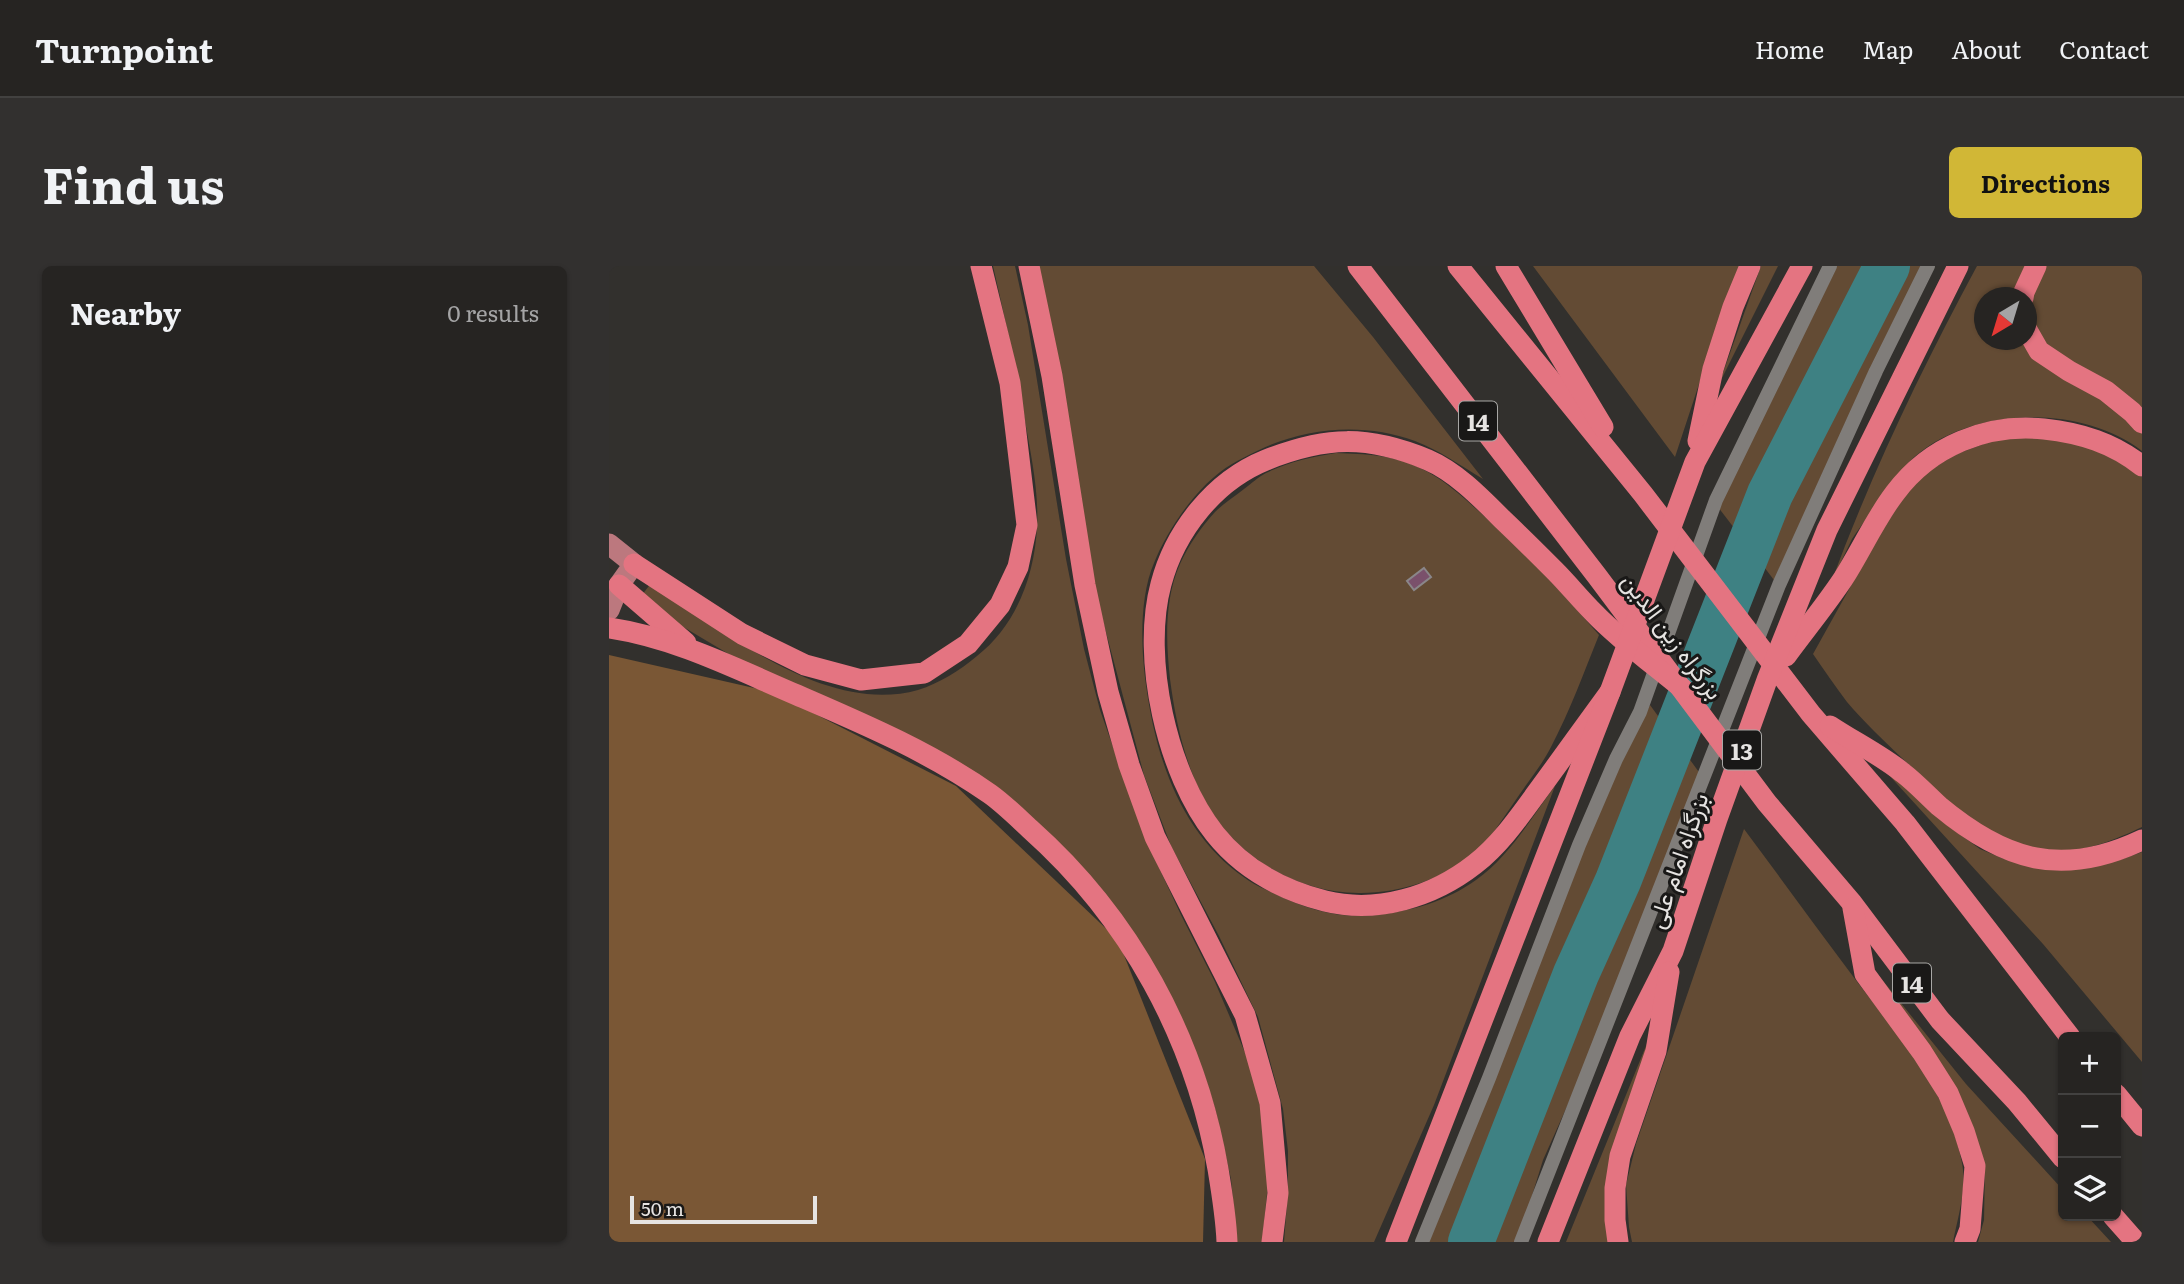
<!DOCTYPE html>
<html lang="en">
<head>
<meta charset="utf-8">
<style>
	:root { --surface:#262422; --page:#32302f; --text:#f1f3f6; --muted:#a4a4a5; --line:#424140; --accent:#d1b736 }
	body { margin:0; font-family:Literata,Vazirmatn,serif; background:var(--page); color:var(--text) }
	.controls { position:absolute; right:21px; bottom:21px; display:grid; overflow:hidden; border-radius:10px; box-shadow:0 2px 5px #0004 }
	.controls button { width:63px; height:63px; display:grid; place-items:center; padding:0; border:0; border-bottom:2px solid var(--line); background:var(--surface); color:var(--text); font:35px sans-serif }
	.compass { position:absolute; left:1365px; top:21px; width:63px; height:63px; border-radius:50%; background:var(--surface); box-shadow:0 2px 5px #0004; rotate:218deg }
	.scale { position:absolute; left:21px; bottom:18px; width:187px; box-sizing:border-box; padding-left:7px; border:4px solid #e6e4e2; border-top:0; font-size:19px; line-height:24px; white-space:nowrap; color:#e6e4e2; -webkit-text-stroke:5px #191817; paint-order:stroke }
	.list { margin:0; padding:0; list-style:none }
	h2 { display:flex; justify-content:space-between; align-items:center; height:91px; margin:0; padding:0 28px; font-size:30px }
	h2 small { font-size:23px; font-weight:400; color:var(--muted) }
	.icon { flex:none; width:38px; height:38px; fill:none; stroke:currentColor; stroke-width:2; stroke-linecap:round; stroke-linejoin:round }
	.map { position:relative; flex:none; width:1533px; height:976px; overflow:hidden; border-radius:10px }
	header { display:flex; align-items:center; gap:42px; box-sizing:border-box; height:98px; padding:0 35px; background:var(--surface); border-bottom:2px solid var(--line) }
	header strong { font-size:33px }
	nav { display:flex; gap:38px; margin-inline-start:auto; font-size:24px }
	.intro { display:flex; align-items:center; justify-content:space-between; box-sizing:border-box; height:168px; padding:0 42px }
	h1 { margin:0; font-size:49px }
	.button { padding:18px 32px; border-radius:10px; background:var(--accent); color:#111; font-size:24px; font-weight:700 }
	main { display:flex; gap:42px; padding:0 42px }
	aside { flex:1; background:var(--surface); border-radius:10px; box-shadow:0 2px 5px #0004 }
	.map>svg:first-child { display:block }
</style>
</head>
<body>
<header>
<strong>Turnpoint</strong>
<nav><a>Home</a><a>Map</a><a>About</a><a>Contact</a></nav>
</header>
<div class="intro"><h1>Find us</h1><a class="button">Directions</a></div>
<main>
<aside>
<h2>Nearby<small>0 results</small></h2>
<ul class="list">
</ul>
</aside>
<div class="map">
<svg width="1533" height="976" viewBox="0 0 1533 976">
	<rect width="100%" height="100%" fill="#32302d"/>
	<g fill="#634b34" fill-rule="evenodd">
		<path d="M 384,0 L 406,0 L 419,59 L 457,293 L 475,383 L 491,444 L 537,574 L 572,649 L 606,716 L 637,789 L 651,831 L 659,918 L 653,976 L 628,976 L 622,913 L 607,846 L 594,804 L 442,570 L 145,403 L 29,334 L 43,316 C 113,365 217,450 309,424 C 331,417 350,405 368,390 C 407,360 426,309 428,260 C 430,226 422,189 416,155 C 407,103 396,52 384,0 Z"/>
		<path d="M 429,0 L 705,0 L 764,71 L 874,213 C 852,200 830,184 806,175 C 755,156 696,161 648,185 C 640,189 631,193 623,198 C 590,217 559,262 545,297 C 530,332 532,383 537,419 C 547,493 572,568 636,612 C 645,619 656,623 666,628 C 699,644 731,653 768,649 C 803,645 838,635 867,614 C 900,591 922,552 946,520 L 825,839 L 765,976 L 675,976 L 679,925 L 679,885 L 674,843 L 649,751 L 610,670 L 562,580 L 535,509 L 486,325 Z"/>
		<path d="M 924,0 L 1132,0 L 1120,27 L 1066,191 Z"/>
		<path d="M 1152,0 L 1169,0 L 1110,118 Z"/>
		<path d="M 1228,0 L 1314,0 L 1165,314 L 1109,241 Z"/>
		<path d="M 1368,0 L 1533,0 L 1533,185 C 1471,137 1357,140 1300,196 C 1292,205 1285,217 1278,226 C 1267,242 1253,257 1243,273 C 1236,287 1229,302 1222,317 C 1262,208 1313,102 1368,0 ZM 1376,32 L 1418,32 L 1418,74 L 1376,74 Z"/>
		<path d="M 1394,171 L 1449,172 L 1504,189 L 1533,211 L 1533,561 C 1502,576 1465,590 1430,584 C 1376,574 1332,530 1294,493 C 1275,475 1255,456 1238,436 C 1226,420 1215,404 1204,388 L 1273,264 L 1307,214 L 1345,189 Z"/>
		<path d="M 727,187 C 756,188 785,189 811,202 C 835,213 855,232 875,250 C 915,287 954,327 990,369 C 975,406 961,445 942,481 C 932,501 916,519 904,538 C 892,555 881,574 865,588 C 834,613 791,627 752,627 C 685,628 619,586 591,525 C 574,490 566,451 561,413 C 557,376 555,334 571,298 C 579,280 593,260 606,246 C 615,237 626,230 635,223 C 642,218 649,211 657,207 C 679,196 703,191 727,187 Z"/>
		<path d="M 1041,439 L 1095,513 L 976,800 L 934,894 L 913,962 L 906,976 L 820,976 L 999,522 Z"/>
		<path d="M 1278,507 L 1294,519 L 1331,554 L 1371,583 L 1395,593 L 1511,594 L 1533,586 L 1533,796 L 1434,678 Z"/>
		<path d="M 1135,563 C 1170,610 1205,658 1240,705 C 1284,764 1339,822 1353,897 C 1358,922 1349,951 1344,976 L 1023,976 L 1020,961 L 1017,919 L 1027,878 Z"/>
		<path d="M 1263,701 L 1357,818 L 1454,924 L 1454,950 L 1478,950 L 1502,976 L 1369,976 L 1375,954 L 1376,899 L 1358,847 Z"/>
		<path d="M 1039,775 L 996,942 L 999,976 L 957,976 Z"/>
	</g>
	<path fill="#7a5735" d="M 0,389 L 163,426 L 347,520 L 509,674 L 596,893 L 594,976 L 0,976 Z"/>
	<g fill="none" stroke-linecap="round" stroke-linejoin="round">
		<path stroke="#3e8183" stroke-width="46" d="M 862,976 L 967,708 L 1009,615 L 1161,228 L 1278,0"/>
	</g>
	<path fill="#7a506b" stroke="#8a8689" stroke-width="2" d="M 815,302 L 822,311 L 805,324 L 798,315 Z"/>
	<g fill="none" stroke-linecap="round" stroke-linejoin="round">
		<g stroke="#807d7a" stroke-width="14">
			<path d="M 813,976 L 880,812 L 970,579 L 1007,493 L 1031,446 L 1107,234 L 1221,0"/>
			<path d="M 912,976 L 1170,319 L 1267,105 L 1319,0"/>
		</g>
		<path stroke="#bc787e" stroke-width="21" d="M 0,278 L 25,298 L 10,319 L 0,344"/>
		<g stroke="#e47481" stroke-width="21">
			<path d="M 420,0 L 443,110 L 476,319 L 499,426 L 520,499 L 546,571 L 636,749 L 661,837 L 669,927 L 663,976"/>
			<path d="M 749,0 L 988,310 L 1158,537 L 1243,637 L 1331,754 L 1408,836 L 1454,892"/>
			<path d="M 849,0 L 1034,228 L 1202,448 L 1296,557 L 1461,771"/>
			<path d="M 897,0 L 994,161"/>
			<path d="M 1414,32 L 1415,26 L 1427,0"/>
			<path d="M 1418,64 L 1430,85 L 1460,105 L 1497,125 L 1523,146 L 1533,157"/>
			<path d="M 1089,175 L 1104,103 L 1124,41 L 1141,0"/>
			<path d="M 25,298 L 133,368 L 196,399 L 252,414 L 315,407 L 359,378 L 391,339 L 409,301 L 418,259 L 401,117 L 372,0"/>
			<path d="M 10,319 L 77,377"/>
			<path d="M 0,362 C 67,372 127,403 188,429 C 255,458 321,486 381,528 C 395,538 408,551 421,563 C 521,652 586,771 609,903 C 613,927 617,951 618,976"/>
			<path d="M 1177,390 C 1196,364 1216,340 1234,313 C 1252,285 1266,253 1286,227 C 1321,180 1378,157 1435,163 C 1472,167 1504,177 1533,200"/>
			<path d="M 1001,426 C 978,458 955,489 932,521 C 912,548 893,577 866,598 C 824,631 768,648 716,635 C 673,624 634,603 606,568 C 558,508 532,392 552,318 C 566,265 605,215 657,194 C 717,170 759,169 819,194 C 847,206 872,232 893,253 C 911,270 928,287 945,304 C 959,318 971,333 985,347 C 1012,375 1044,398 1074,423"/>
			<path d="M 1221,460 C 1245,476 1272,489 1294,507 C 1307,517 1318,529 1330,540 C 1396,595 1453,612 1533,574"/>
			<path d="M 1244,642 L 1256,708 L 1313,786 L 1339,827 L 1355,865 L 1366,900 L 1361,963 L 1356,976"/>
			<path d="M 1507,828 L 1533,860"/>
			<path d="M 1504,950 L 1527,976"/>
			<path d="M 787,976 L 1001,426 L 1086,196 L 1193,0"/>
			<path d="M 939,976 L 1021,770 L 1064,685 L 1108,553 L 1158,414 L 1218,264 L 1349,0"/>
			<path d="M 1009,976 L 1006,954 L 1006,922 L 1011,890 L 1047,785 L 1060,706"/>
		</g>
	</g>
	<g text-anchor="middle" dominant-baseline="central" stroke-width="6" stroke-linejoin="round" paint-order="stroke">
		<g fill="#191817" stroke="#a8a7a5" stroke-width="2">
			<rect x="850" y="135.5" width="38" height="39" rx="5"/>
			<rect x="1114" y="464.5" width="38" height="39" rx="5"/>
			<rect x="1284" y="697.5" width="38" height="39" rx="5"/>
		</g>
		<g font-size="23" font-weight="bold" fill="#e6e4e2">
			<text x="869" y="155">14</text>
			<text x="1133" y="484">13</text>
			<text x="1303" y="717">14</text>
		</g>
		<g font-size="24" fill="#e6e4e2" stroke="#191817">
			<text transform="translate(1065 369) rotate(53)">بزرگراه زین الدین</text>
			<text transform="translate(1067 594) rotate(-71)">بزرگراه امام علی</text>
		</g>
	</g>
</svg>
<div class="controls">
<button>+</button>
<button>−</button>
<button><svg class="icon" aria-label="layers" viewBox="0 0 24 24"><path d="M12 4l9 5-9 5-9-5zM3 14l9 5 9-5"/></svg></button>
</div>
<svg class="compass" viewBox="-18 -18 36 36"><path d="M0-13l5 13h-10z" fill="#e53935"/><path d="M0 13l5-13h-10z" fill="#a4a4a5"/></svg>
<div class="scale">50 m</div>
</div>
</main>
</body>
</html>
